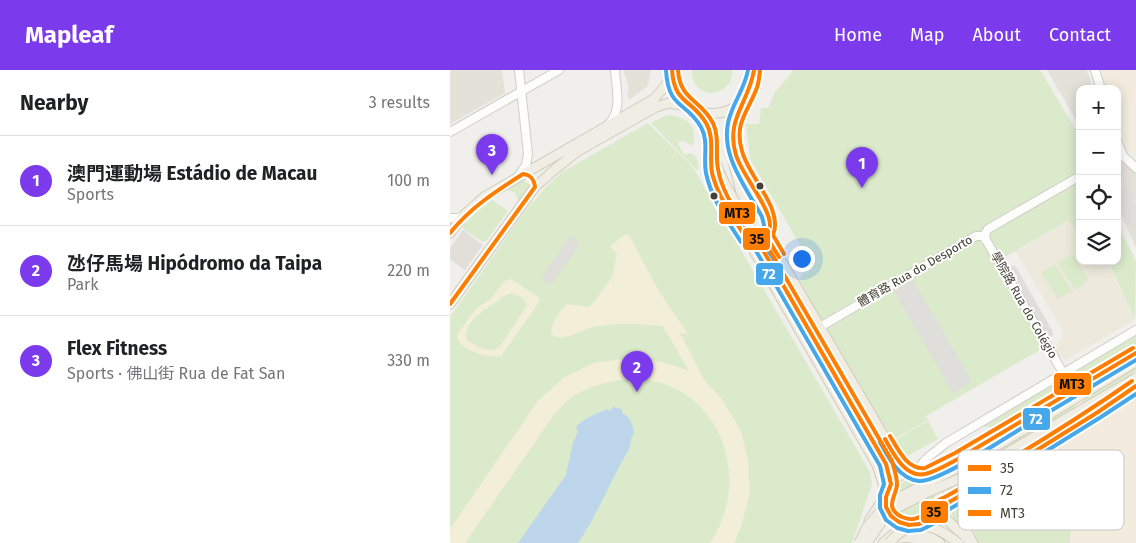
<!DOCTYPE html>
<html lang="en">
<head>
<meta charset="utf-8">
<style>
	:root { --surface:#fff; --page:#f2f2f2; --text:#202124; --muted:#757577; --line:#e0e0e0; --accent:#7c3aed }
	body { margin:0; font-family:"Fira Sans","Noto Sans SC",sans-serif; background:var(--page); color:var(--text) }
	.controls { position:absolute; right:15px; top:15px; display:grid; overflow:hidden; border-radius:10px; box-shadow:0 2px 12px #0003 }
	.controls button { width:45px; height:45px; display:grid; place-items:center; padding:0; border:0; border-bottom:1px solid var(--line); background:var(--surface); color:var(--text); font:25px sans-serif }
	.you { position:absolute; left:351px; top:188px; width:18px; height:18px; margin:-12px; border:4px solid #fff; border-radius:50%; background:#1a73e8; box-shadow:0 0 0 8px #1a73e833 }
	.badge { display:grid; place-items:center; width:32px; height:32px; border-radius:50%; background:var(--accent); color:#fff; font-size:16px; font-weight:700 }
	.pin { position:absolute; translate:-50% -41px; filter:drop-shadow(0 1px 2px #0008) }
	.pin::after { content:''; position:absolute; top:26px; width:18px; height:15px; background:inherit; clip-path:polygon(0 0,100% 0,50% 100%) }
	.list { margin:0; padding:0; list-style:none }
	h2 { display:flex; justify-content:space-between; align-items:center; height:65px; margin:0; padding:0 20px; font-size:21px }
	h2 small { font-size:16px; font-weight:400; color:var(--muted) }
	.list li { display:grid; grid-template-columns:32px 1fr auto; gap:15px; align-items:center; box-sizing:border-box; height:90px; padding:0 20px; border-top:1px solid var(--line) }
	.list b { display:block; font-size:19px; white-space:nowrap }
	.list p { margin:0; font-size:16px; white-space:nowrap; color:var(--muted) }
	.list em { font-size:16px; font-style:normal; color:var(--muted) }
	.icon { flex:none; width:28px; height:28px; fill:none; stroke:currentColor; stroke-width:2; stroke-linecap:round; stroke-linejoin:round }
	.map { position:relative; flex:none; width:686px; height:473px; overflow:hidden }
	header { display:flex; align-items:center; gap:30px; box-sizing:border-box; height:70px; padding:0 25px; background:var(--accent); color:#fff }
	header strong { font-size:24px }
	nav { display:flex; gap:28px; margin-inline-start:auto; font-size:18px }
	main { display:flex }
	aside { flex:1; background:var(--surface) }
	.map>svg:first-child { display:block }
</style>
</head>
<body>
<header>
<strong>Mapleaf</strong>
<nav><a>Home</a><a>Map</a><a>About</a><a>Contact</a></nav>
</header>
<main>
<aside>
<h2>Nearby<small>3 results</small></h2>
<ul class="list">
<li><span class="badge">1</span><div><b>澳門運動場 Estádio de Macau</b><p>Sports</p></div><em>100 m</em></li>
<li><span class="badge">2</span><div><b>氹仔馬場 Hipódromo da Taipa</b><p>Park</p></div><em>220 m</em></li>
<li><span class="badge">3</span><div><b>Flex Fitness</b><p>Sports · 佛山街 Rua de Fat San</p></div><em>330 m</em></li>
</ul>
</aside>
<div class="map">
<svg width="686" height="473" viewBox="0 0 686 473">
	<rect width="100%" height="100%" fill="#f0efeb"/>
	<g fill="#e3e1d8">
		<path d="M 0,0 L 52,0 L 55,23 L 0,54 Z"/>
		<path d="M 173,0 L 201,0 L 198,16 L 179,30 L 177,23 L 179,18 Z"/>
		<path d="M 597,0 L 637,0 L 643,19 L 630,19 L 630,57 Z"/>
		<path d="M 667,86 L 669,86 L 674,93 L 686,103 L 686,178 L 667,136 Z"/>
	</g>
	<g fill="#f2ebde">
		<path d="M 646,0 L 686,0 L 686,87 L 673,77 L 667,62 L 667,19 L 652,19 Z"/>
		<path d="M 686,327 L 686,473 L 532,473 L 529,471 L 522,456 L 520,440 L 527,426 L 540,414 Z"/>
	</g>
	<path fill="#e2dfda" d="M 13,160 L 33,175 L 15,200 L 0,189 L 0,178 Z"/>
	<path fill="#edeadd" d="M 619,150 L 630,169 L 630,191 L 643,193 L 657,191 L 685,250 L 616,290 L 608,285 L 603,276 L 612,269 L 613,261 L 566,182 Z"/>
	<g fill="#dceacc">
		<path d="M 242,0 L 282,0 C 283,14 273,23 259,23 C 247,20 241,12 242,0 Z"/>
		<path d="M 341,0 L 590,0 L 630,67 L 630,167 L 619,150 L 545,193 L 593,278 L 476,346 L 478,350 L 439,372 L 347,213 L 360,192 L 300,89 L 296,54 L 309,54 L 311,38 L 318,38 L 325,22 L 343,1 Z"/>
		<path d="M 217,45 C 229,46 243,50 244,64 C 244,69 245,71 242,76 L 235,71 L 228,72 L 231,80 L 235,85 L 242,83 C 248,88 249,93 248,101 L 201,53 Z"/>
		<path d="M 198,53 L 242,96 L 420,402 L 422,414 L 402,473 L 0,473 L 0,247 L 75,141 L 97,116 L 112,102 Z"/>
		<path d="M 72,110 L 78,113 L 80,117 L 78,121 L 68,131 L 65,123 L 56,119 Z"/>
		<path d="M 41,129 L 58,141 L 37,170 L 33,172 L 14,160 L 13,156 L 32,136 Z"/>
		<path d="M 667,153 L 686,191 L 685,249 L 658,191 L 667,191 Z"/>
		<path d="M 622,184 L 639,211 L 625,220 L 607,193 Z"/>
		<path d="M 605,194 L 622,221 L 608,229 L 591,203 Z"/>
		<path d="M 686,263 L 686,278 C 676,284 640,308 630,307 C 626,307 624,304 620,301 Z"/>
		<path d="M 686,296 L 686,306 L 636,335 L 631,329 Z"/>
		<path d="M 608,309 L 616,319 L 545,358 L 527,356 Z"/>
		<path d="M 625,332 L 627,347 L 624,351 L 498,428 L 496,416 L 492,411 Z"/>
		<path d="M 478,351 L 488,369 L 454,388 L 451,387 L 441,372 Z"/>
		<path d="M 590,387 L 600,391 L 628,439 C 628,452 618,457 620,473 L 529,473 C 503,422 554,407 590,387 Z"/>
		<circle cx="463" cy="431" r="21"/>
		<path d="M 511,431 L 510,446 L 511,458 C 501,448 496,440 511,431 Z"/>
	</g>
	<g fill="#f3eed7" fill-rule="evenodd">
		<path d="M 174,165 L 179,165 L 210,223 L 238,264 L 230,263 L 254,310 L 271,328 L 291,361 L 298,390 L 300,424 L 291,457 L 284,473 L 260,473 C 310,399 258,295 165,311 C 148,314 129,320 116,332 C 111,336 107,342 103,346 L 15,473 L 0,473 L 0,459 L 88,331 L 113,308 L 144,293 L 181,288 L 213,292 L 239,301 L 213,256 C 188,254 164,252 139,258 C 127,262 114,272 102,265 C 99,253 110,243 116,234 L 140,237 L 162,207 L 167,184 L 160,176 Z"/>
		<path d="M 61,209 L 88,227 L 90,231 L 51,286 C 39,289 7,280 7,265 L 25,240 L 29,236 L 40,230 L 55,211 ZM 63,223 L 73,228 L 77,234 L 76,237 L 49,278 C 37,283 27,277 17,270 C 12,254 32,241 43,234 C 50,230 54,224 63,223 Z"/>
	</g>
	<g fill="#dfdeda">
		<path d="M 672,117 L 686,126 L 682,133 L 686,137 L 686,171 L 667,130 L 667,123 Z"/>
		<path d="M 120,166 L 128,171 L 129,176 L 104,211 L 98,214 L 94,210 L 93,205 Z"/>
		<path d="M 563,195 L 566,197 L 603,262 L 602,267 L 596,267 L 558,200 L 558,198 Z"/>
		<path d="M 463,210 L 522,312 L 503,323 L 444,221 Z"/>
	</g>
	<path fill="#bdd6ec" d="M 163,337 L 172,339 L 172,343 C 180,346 183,355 184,364 C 179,369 182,376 178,381 C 160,411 148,444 128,473 L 68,473 L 116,405 L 123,372 L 128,362 L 126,357 C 134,348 147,343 158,339 L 160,341 Z"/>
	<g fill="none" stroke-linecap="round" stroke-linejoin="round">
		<defs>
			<g id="minor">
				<path d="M 69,0 L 78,84 L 76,95 L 69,105"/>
				<path d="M 645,0 L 651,19"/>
				<path d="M 158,55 C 173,40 166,19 165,0"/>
				<path d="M 0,62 L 109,0"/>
				<path d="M 667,71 L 673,86 L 686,98"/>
				<path d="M 0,148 L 8,148 L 15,145"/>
				<path d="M 536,170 L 535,164 L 538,159 L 630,106"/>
				<path d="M 370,257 L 526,166 L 532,166 L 536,170 L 619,313 L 625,316 L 631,316"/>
				<path d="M 467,404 C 469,391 487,381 496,373 L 686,260"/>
			</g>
			<g id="major">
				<path d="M 221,5 C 228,60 304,54 303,0"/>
				<path d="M 297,25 L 281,56 L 280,66 L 280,76 L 284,95 L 291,122 L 446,387 L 450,393 L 463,403"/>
				<path d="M 241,38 C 264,53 258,68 265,90 C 268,99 272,108 276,116 L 436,394 L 441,414"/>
				<path d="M 261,86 L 261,101 L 269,120 L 427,395 L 436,423"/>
				<path d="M 0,163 L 15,144 L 34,127 L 204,29 L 217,14 L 222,0"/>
				<path d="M 0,234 L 85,117 L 104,100 L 128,81 L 206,37 L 219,33 L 238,36"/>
				<circle cx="462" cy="430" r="27"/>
				<path d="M 472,405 L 508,389 L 686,283"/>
				<path d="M 487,439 L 550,403 L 648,342 L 686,316"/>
				<path d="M 487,440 L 521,473"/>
				<path d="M 419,451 L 435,426"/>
				<path d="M 464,457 L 490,473"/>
				<path d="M 442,470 C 455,465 465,468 478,473"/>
				<path d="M 433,473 L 445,463"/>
				<path d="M 523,473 C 511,455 514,433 529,418"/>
			</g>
		</defs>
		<use href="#minor" stroke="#cecdc8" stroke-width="10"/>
		<use href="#major" stroke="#d1ccba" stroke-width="11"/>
		<use href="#minor" stroke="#fdfdfc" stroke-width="8"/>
		<use href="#major" stroke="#f0eee4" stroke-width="9"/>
		<defs>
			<g id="major-bridge">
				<path d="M 409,473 L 417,457 L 429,443 L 448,428 L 523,390 L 686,292"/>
				<path d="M 417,473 L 434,448 L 447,438 L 474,424 L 524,402 L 686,308"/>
				<path d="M 439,473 C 461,447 485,454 508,473"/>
			</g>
		</defs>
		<use href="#major-bridge" stroke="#d1ccba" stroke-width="11" stroke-linecap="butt"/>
		<use href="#major-bridge" stroke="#f0eee4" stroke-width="9"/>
		<defs>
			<g id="bus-1">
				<path d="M 222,0 C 224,34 242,29 256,53 C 265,68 259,86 262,103 C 268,127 283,147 296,168 L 306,168 L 436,394 L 441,414 L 436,427 L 436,437 L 441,446 L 449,452 L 459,455 L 469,454 L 479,449 L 487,439 L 550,403 L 648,342 L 686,316"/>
				<path d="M 304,0 C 299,33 275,49 286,85 C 292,105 320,137 320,155 C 320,159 317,163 316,166 L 329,187"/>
				<path d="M 0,163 C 20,138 46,121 73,104 C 81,105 84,109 85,117 L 0,234"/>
				<path d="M 435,369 C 443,383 455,408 475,404 C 486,402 498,394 508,389 L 686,283"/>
			</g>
			<g id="bus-2">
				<path d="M 216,0 C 218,39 236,31 251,57 C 259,71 253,88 256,103 C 261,128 277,150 291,172 L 295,174 L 302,174 L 430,396 L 434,414 L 430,425 L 430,438 L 436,450 L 447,458 L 458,461 L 471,460 L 483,454 L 491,444 L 553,408 L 651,347 L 686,324"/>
				<path d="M 298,0 C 295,17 286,28 281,43 C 266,81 295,115 312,147 L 314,155 L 310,168 L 324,190"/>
				<path d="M 430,372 C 438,387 449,409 469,411 C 487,413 549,372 567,361 C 607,337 646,314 686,290"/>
			</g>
			<g id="bus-3">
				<path d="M 228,0 C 230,31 251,29 263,53 C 270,68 265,84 268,99 C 272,123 287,142 299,162 L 308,162 L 311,165 L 442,391 C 444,398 447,407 447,414 C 447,425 433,438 452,447 C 457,449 463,450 467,448 C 476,446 478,438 484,433 C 488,430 493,428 497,426 C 561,390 623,352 682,311"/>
				<path d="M 310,1 C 309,7 309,14 306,20 C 297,43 284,54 292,81 C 299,108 334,139 323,165 L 334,184"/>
				<path d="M 440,366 C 448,379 457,400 475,398 L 505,383 L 683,278"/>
			</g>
		</defs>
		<use href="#bus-1" stroke="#fff" stroke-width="8"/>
		<use href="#bus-2" stroke="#fff" stroke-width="8"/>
		<use href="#bus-3" stroke="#fff" stroke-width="8"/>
		<use href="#bus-1" stroke="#ff7d00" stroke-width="4"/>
		<use href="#bus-2" stroke="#46a8eb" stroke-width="4"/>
		<use href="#bus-3" stroke="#ff7d00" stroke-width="4"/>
	</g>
	<g fill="#464137" stroke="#fff" stroke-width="2">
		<circle cx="310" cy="116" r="4.5"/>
		<circle cx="264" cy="126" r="4.5"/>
	</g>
	<g text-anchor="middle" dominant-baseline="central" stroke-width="4" stroke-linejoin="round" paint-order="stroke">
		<g font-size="12" fill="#464137" stroke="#fff">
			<text transform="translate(465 201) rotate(-30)">體育路 Rua do Desporto</text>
			<text transform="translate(574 235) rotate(60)">學院路 Rua do Colégio</text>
		</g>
	</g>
	<rect x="508" y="380" width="166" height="80" rx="8" fill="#fff" stroke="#c8c6c3" stroke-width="1"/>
	<rect x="518" y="395" width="23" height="6" fill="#ff7d00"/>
	<rect x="518" y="417" width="23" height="7" fill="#46a8eb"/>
	<rect x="518" y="440" width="23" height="6" fill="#ff7d00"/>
	<g font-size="14" fill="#464137">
		<text x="550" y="403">35</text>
		<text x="550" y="425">72</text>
		<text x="550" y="448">MT3</text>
	</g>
	<g stroke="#fff" stroke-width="2">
		<rect x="268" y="131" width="38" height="24" rx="5" fill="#ff7d00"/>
		<rect x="292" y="157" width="29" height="24" rx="5" fill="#ff7d00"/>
		<rect x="305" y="192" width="29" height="24" rx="5" fill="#46a8eb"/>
		<rect x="603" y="302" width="39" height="24" rx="5" fill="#ff7d00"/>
		<rect x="572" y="337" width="29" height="24" rx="5" fill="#46a8eb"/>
		<rect x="470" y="430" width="29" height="24" rx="5" fill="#ff7d00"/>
	</g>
	<g font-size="14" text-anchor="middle" font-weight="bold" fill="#fff">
		<text x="319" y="209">72</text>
		<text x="586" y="354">72</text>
	</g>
	<g font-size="14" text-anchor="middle" font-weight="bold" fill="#111">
		<text x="287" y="148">MT3</text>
		<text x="307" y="174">35</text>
		<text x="622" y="319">MT3</text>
		<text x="484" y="447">35</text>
	</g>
</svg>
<div class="controls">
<button>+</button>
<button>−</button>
<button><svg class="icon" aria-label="locate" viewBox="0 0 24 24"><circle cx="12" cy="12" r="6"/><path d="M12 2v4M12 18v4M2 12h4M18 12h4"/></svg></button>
<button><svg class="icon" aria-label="layers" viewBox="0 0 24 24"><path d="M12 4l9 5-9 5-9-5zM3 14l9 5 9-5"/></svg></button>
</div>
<div class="you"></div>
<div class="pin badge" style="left:412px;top:118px">1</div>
<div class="pin badge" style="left:187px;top:322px">2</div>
<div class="pin badge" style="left:42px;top:105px">3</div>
</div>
</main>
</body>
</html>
